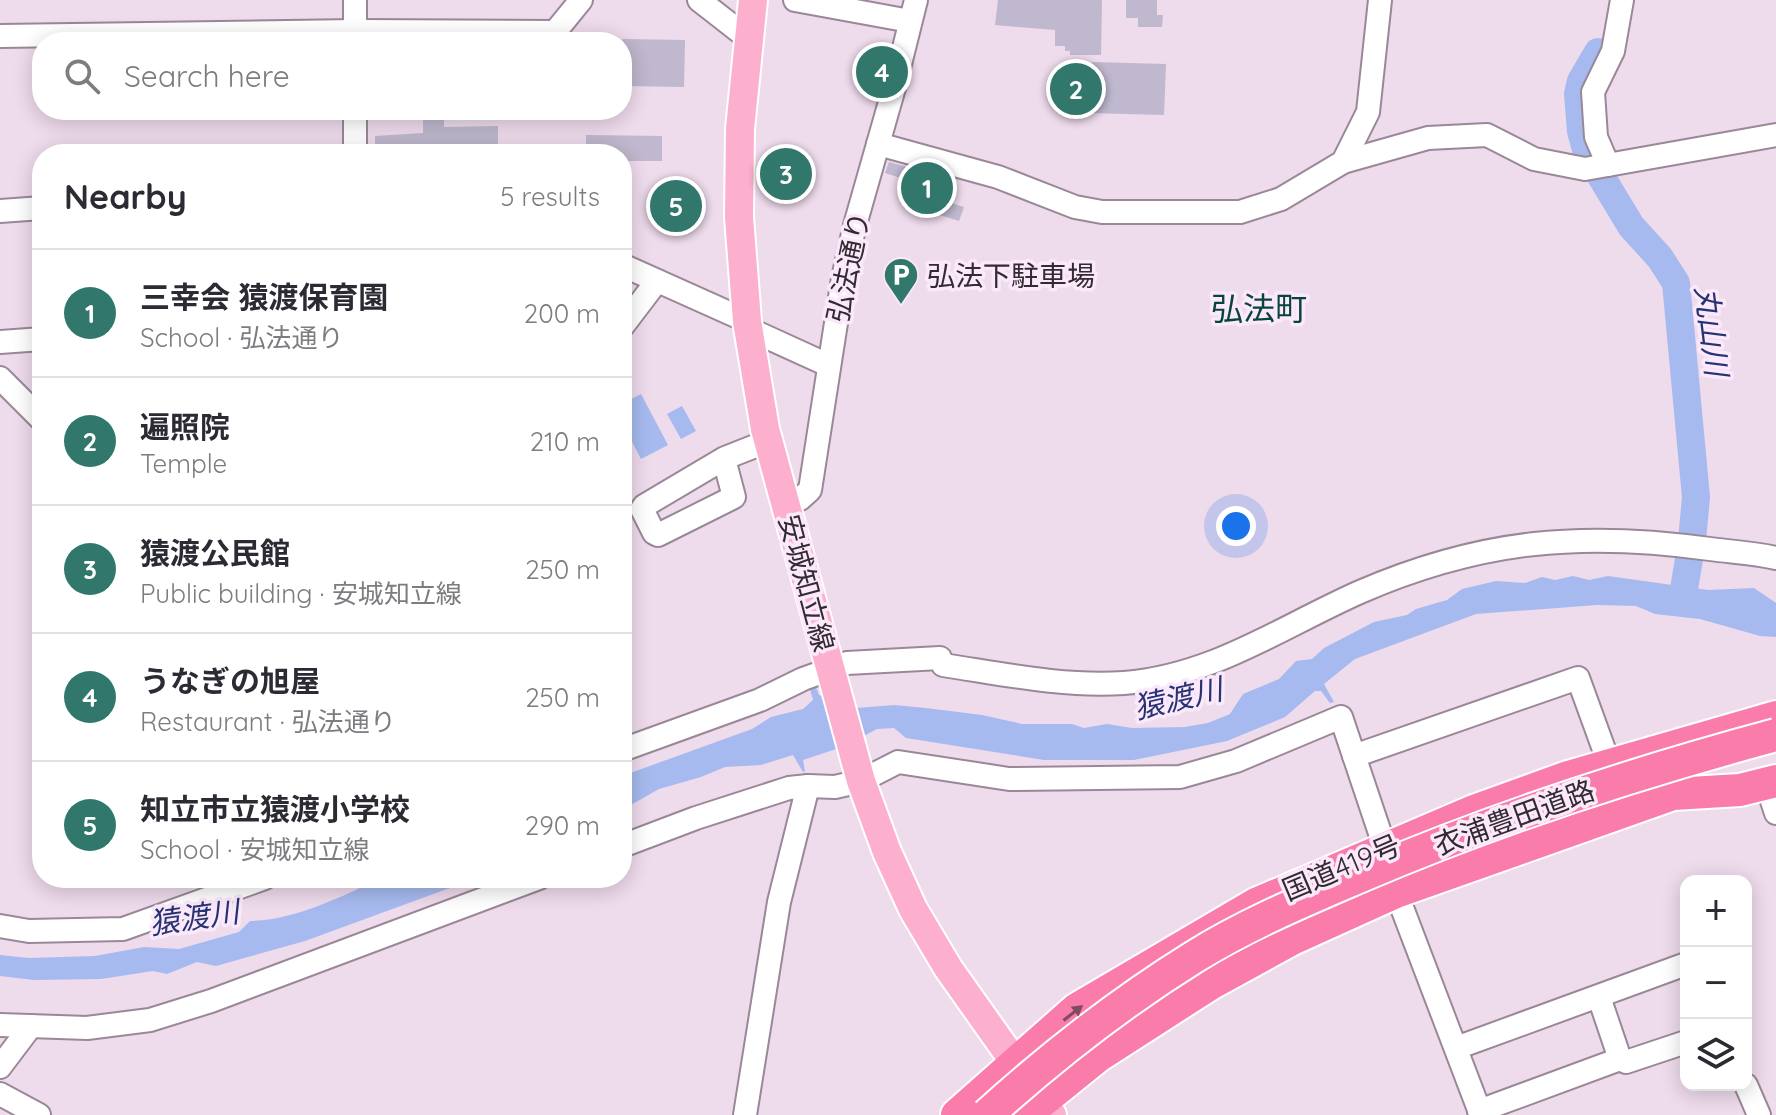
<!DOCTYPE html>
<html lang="en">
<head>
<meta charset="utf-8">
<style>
	:root { --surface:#fff; --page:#f7f7f7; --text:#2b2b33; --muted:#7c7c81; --line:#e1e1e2; --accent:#31776c }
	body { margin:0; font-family:Quicksand,"Noto Sans JP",sans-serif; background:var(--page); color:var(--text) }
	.controls { position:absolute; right:24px; bottom:24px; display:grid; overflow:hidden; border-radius:16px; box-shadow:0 4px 20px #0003 }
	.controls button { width:72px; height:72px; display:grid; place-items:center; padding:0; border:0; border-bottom:2px solid var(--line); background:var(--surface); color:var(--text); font:40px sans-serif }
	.you { position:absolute; left:1236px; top:526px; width:28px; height:28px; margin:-20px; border:6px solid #fff; border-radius:50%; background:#1a73e8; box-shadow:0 0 0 12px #1a73e833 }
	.badge { display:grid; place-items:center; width:52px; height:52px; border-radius:50%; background:var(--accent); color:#fff; font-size:26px; font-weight:700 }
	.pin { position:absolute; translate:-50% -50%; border:4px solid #fff; box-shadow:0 2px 8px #0006 }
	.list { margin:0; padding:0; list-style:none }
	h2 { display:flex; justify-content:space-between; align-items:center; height:104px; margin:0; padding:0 32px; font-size:34px }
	h2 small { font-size:26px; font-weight:400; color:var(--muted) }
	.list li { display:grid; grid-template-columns:52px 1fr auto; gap:24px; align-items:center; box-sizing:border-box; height:128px; padding:0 32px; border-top:2px solid var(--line) }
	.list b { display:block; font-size:30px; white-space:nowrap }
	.list p { margin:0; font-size:26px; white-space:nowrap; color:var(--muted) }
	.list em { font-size:26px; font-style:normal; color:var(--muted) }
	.icon { flex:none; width:44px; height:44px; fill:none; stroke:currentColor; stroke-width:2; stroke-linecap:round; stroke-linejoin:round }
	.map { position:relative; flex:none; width:1776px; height:1115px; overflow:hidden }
	.search { position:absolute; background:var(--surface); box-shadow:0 4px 20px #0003; left:32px; top:32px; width:600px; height:88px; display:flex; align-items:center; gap:20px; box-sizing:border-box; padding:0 28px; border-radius:32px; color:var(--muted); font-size:30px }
	.panel { position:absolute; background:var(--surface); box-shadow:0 4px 20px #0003; left:32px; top:144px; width:600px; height:744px; border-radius:32px }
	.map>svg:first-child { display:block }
</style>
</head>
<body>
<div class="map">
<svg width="1776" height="1115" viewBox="0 0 1776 1115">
	<rect width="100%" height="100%" fill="#eedbec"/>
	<g fill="#a7baef">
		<path d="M 641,394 L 668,445 L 641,459 L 622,423 L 622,404 Z"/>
		<path d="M 682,406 L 696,431 L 681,439 L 667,414 Z"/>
		<path d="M 1573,576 L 1589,580 L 1608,576 L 1708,590 L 1754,588 L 1776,603 L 1776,637 L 1760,636 L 1700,619 L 1655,614 L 1636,606 L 1597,605 L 1476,614 L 1355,659 L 1324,684 L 1334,702 L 1330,703 L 1321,691 L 1315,691 L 1285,717 L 1227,741 L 1134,760 L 1044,760 L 906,738 L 894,728 L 877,729 L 845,746 L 803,760 L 805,771 L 803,772 L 793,755 L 761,765 L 725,767 L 701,777 L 659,789 L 622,810 L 622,776 L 752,729 L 771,717 L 803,709 L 813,700 L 810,689 L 816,687 L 819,695 L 856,708 L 894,705 L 926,708 L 982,715 L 1022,724 L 1072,724 L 1084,728 L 1107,724 L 1132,728 L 1185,727 L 1208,723 L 1230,714 L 1243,694 L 1279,679 L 1296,661 L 1312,659 L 1324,648 L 1374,622 L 1407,615 L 1416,609 L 1447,600 L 1462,589 L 1496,581 L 1525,583 L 1542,577 L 1555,580 Z"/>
		<path d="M 381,878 L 477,878 L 305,941 L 216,966 L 197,962 L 167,974 L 153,971 L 101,979 L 34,980 L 0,976 L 0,955 L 29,958 L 95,956 L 144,947 L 179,949 L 239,932 L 250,921 C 295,920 341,897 381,878 Z"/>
	</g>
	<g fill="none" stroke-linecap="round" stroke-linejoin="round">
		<path stroke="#a7baef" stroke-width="28" d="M 1598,52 L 1581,81 L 1578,94 L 1581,131 L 1587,153 L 1631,226 L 1660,258 L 1676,283 L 1696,497 L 1692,541 L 1682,601"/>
	</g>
	<g fill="#bfb8ce">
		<path d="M 998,0 L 1102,0 L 1101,55 L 1070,55 L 1070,51 L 1065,51 L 1065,46 L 1055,46 L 1055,30 L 995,25 Z"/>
		<path d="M 1126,0 L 1157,0 L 1157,15 L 1163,15 L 1162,27 L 1138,27 L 1138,18 L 1126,18 Z"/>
		<path d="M 622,39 L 685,40 L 684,87 L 622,86 Z"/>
		<path d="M 1092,62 L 1166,64 L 1164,115 L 1090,113 L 1091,95 L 1083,95 L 1084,78 L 1092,79 Z"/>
		<path d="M 423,110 L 444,110 L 444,127 L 498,126 L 498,154 L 375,154 L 375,136 L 423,133 Z"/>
		<path d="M 586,135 L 662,136 L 662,161 L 622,161 L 622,154 L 586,154 Z"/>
		<path d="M 766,151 L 798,151 L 798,169 L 805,169 L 806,194 L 771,194 L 771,180 L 766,180 Z"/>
		<path d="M 889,162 L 941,176 L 931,206 L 907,198 L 913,182 L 885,173 Z"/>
		<path d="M 941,200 L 964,207 L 959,221 L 937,214 Z"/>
	</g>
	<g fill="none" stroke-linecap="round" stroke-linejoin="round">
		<defs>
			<g id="minor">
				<path d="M 699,0 L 749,39"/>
				<path d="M 795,0 L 910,21"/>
				<path d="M 0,36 L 355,31 L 555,32 L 581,0"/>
				<path d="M 355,42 L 355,0"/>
				<path d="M 355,110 L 355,154"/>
				<path d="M 878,144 L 998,177 L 1075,207 L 1102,212 L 1240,212 L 1281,199 L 1343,162 L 1368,112 L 1380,0"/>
				<path d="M 1343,162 L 1428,138 L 1487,135 L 1534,159 L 1585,169 L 1776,135"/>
				<path d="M 1608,165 L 1596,137 L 1593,92 L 1613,51 L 1622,0"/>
				<path d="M 0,211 L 42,208"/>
				<path d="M 622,265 L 747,321"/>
				<path d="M 622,327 L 657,281"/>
				<path d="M 749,329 L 828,365"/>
				<path d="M 0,342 L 42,339"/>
				<path d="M 0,378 L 42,420"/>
				<path d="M 724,459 L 734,497 L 658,535 L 654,533 L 642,509 L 644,506 L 725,458 L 768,441"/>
				<path d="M 786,505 L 800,499 L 810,490 L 843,278 L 855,225 L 894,88 L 916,0"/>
				<path d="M 622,750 L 760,700 L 803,679 L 847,663 L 940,658 L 943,665 C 1003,674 1063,687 1124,683 C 1213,676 1281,627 1360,592 C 1480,540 1582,531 1710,549 C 1732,552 1754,553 1776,558"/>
				<path d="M 1354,756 L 1578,678 L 1606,755"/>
				<path d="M 1766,783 L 1776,813"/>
				<path d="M 622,846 L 696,818 L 789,788 L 808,786 L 835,787 L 861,781 L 898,762 L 1009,779 L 1180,777 L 1236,761 L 1341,717 L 1385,848 L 1396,892 L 1481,1115"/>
				<path d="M 0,926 L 29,931 L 123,929 L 265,878"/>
				<path d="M 1599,997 L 1620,1059"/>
				<path d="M 0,1025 L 87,1028 L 150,1020 L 211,1001 L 539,878"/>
				<path d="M 1456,1048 L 1686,964"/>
				<path d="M 0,1067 L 31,1026"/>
				<path d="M 1746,1085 L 1759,1115"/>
				<path d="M 0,1094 L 39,1115"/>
				<path d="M 1479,1111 L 1620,1059 L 1626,1062 L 1686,1042"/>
				<path d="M 745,1115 L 779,902 L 808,786"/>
			</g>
			<path id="major" d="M 753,0 L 740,129 L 739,217 L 747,321 L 765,429 L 861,781 L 887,852 L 913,909 L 948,968 L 1052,1115"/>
			<g id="highway">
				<path d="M 957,1115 L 1077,1009 L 1256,904 L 1474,811 L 1568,777 L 1776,717"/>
				<path d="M 1025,1115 L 1098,1056 L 1210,984 L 1292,939 L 1396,892 L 1673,794 L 1740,790 L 1776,781"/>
			</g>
		</defs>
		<use href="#minor" stroke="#9a8898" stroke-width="26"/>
		<use href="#major" stroke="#fff" stroke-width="32"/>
		<use href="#highway" stroke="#fff" stroke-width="36"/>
		<use href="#minor" stroke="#fff" stroke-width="22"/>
		<use href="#major" stroke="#fcb0cd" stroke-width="28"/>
		<use href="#highway" stroke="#fa7cab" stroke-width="32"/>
		<defs>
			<path id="highway-bridge" d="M 987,1115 C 1051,1057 1120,1003 1194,957 C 1247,924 1305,900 1363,875 C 1497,818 1635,773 1776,735"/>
		</defs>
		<use href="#highway-bridge" stroke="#fff" stroke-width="36" stroke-linecap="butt"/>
		<use href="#highway-bridge" stroke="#fa7cab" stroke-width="32"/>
	</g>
	<defs><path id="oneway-solid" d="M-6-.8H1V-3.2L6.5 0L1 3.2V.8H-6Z" transform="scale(2)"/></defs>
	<use fill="#824b62" href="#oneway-solid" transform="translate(1073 1013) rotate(-38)"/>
	<defs>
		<symbol id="parking-pin" viewBox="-11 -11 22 30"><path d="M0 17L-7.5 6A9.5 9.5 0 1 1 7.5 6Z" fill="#31776c" stroke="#fbe8fa"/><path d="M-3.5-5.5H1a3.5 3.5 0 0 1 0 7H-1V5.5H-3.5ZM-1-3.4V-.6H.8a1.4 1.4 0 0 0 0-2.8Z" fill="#fff"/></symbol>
	</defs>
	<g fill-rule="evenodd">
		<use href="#parking-pin" x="881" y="255" width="40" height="54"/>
	</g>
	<g text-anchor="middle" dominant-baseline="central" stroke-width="7" stroke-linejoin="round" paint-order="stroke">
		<g font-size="28" fill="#322b31" stroke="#fbe8fa">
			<text transform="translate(848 267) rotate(-78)">弘法通り</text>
			<text transform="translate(807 583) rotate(75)">安城知立線</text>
			<text transform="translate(1514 817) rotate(-20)">衣浦豊田道路</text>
			<text transform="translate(1341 867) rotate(-23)">国道419号</text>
		</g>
		<g font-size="28" fill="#322b31" stroke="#fbe8fa" text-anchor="start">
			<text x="927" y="275">弘法下駐車場</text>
		</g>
		<g font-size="30" font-style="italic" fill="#263473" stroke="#fbe8fa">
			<text transform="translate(1712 331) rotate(83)">丸山川</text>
			<text transform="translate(1178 698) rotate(-13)">猿渡川</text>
			<text transform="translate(194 917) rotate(-8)">猿渡川</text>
		</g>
		<g font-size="32" fill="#06443d" stroke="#fbe8fa">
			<text x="1259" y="308">弘法町</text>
		</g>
	</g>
</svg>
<div class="controls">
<button>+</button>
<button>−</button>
<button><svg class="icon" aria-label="layers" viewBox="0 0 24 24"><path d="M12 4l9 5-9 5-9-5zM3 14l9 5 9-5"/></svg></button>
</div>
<div class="you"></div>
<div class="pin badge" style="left:927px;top:188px">1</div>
<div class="pin badge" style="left:1076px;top:89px">2</div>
<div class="pin badge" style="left:786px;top:174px">3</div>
<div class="pin badge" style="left:882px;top:72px">4</div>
<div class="pin badge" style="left:676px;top:206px">5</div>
<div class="search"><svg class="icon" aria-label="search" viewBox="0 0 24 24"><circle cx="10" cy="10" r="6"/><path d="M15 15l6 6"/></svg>Search here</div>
<section class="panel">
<h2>Nearby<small>5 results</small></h2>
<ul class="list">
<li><span class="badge">1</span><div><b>三幸会 猿渡保育園</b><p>School · 弘法通り</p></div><em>200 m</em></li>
<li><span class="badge">2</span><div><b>遍照院</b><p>Temple</p></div><em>210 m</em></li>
<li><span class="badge">3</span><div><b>猿渡公民館</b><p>Public building · 安城知立線</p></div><em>250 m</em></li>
<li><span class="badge">4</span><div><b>うなぎの旭屋</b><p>Restaurant · 弘法通り</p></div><em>250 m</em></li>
<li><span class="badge">5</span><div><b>知立市立猿渡小学校</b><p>School · 安城知立線</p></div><em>290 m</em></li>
</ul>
</section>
</div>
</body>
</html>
